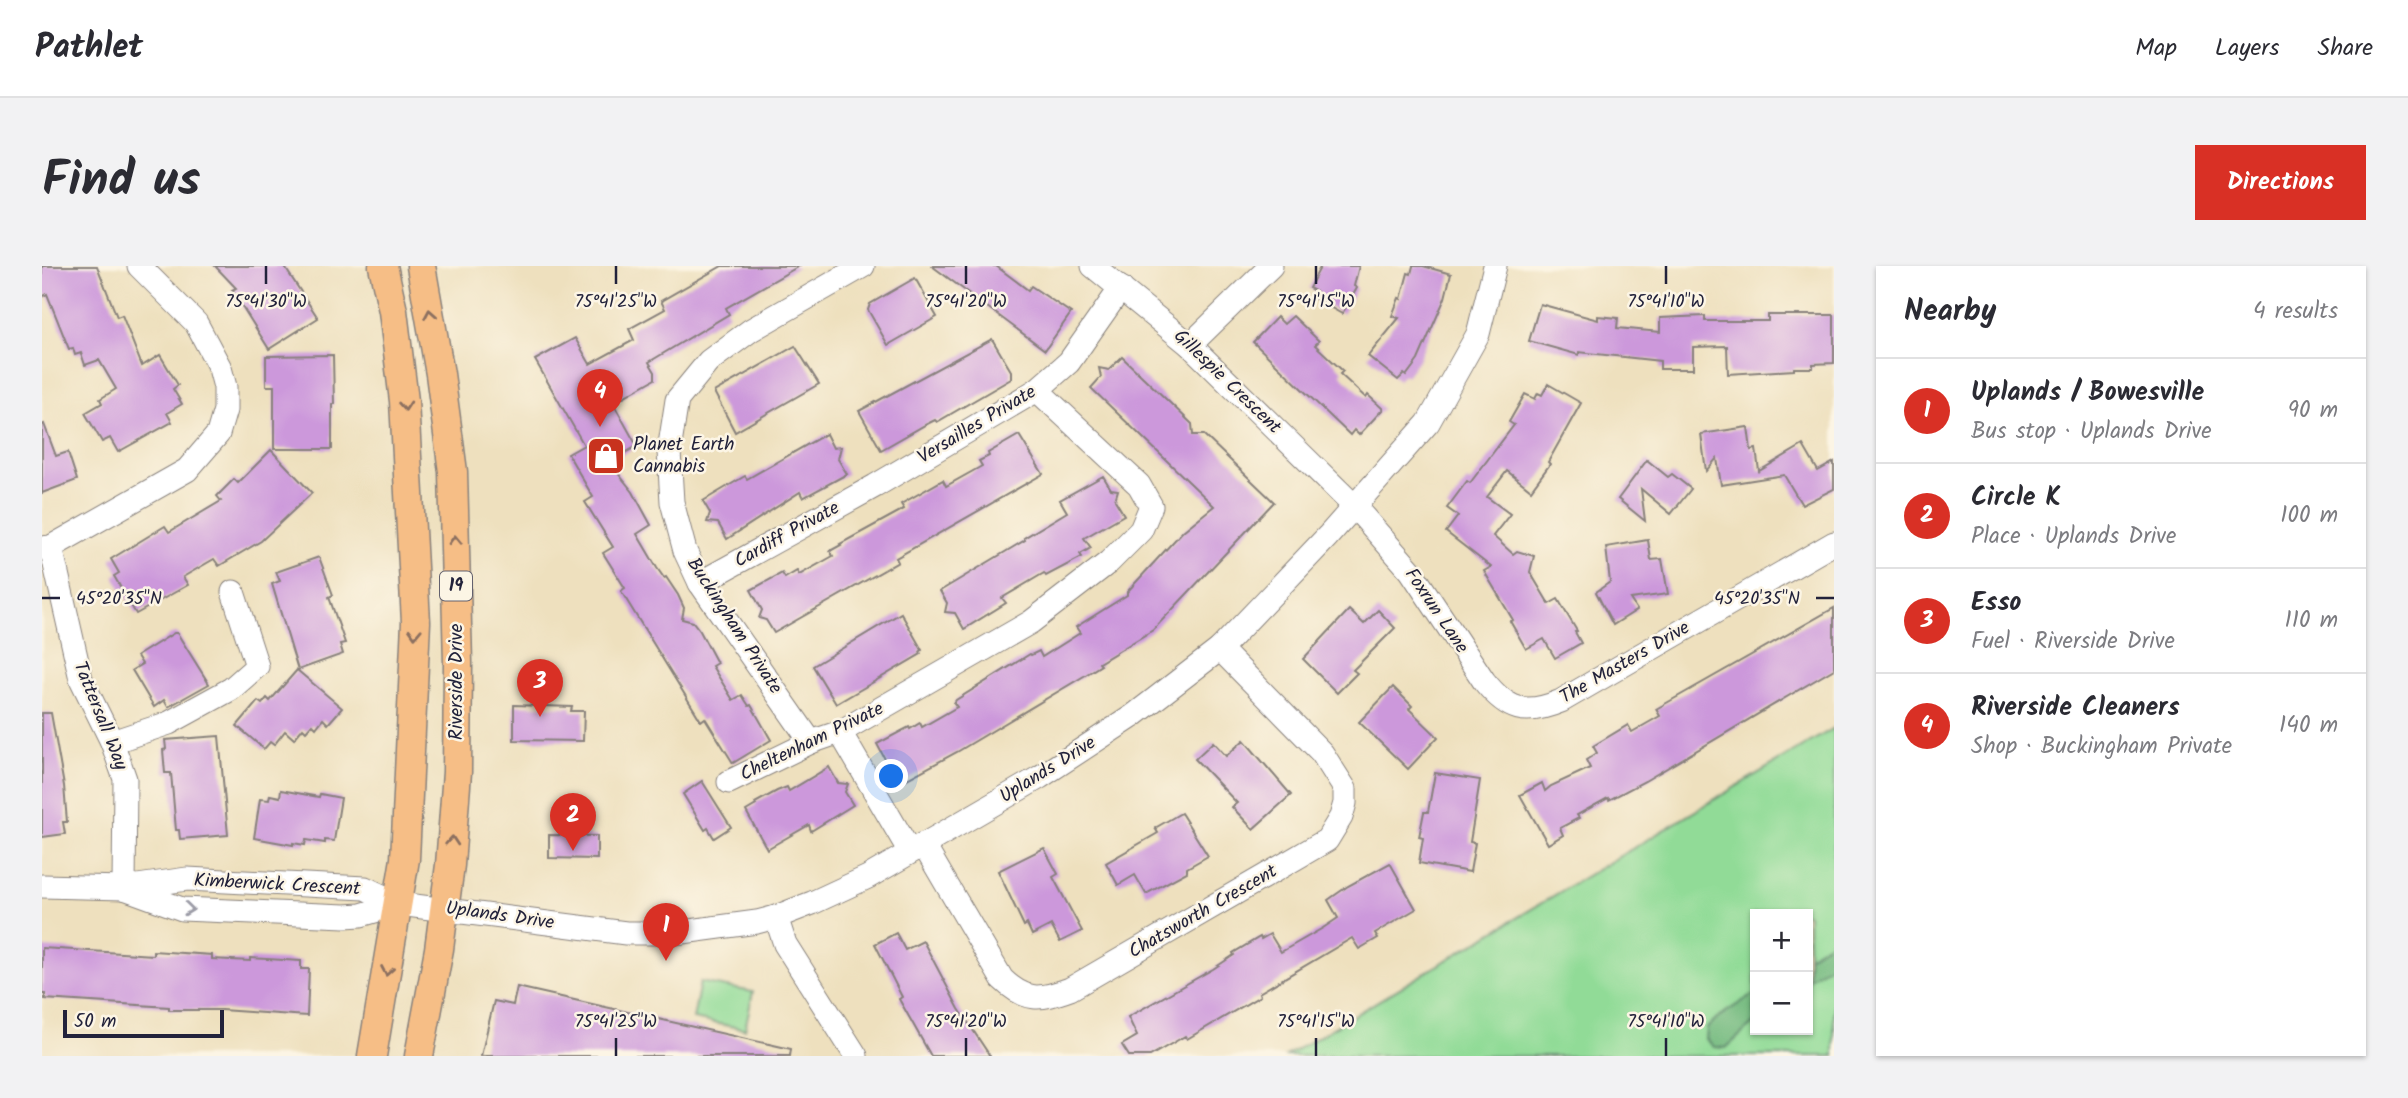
<!DOCTYPE html>
<html lang="en">
<head>
<meta charset="utf-8">
<style>
	:root { --surface:#fff; --page:#f2f2f3; --text:#2b2b33; --muted:#7c7c81; --line:#e1e1e2; --accent:#d93025 }
	body { margin:0; font-family:Kalam,sans-serif; background:var(--page); color:var(--text) }
	.controls { position:absolute; right:21px; bottom:21px; display:grid; overflow:hidden; border-radius:0px; box-shadow:0 2px 5px #0004 }
	.controls button { width:63px; height:63px; display:grid; place-items:center; padding:0; border:0; border-bottom:2px solid var(--line); background:var(--surface); color:var(--text); font:35px sans-serif }
	.scale { position:absolute; left:21px; bottom:18px; width:161px; box-sizing:border-box; padding-left:7px; border:4px solid #22223b; border-top:0; font-size:19px; line-height:24px; white-space:nowrap; color:#22223b; -webkit-text-stroke:5px #fcf5e5; paint-order:stroke }
	.you { position:absolute; left:850px; top:511px; width:24px; height:24px; margin:-18px; border:5px solid #fff; border-radius:50%; background:#1a73e8; box-shadow:0 0 0 10px #1a73e833 }
	.badge { display:grid; place-items:center; width:46px; height:46px; border-radius:50%; background:var(--accent); color:#fff; font-size:23px; font-weight:700 }
	.pin { position:absolute; translate:-50% -58px; filter:drop-shadow(0 2px 4px #0008) }
	.pin::after { content:''; position:absolute; top:37px; width:24px; height:21px; background:inherit; clip-path:polygon(0 0,100% 0,50% 100%) }
	.list { margin:0; padding:0; list-style:none }
	h2 { display:flex; justify-content:space-between; align-items:center; height:91px; margin:0; padding:0 28px; font-size:30px }
	h2 small { font-size:23px; font-weight:400; color:var(--muted) }
	.list li { display:grid; grid-template-columns:46px 1fr auto; gap:21px; align-items:center; box-sizing:border-box; height:105px; padding:0 28px; border-top:2px solid var(--line) }
	.list b { display:block; font-size:26px; white-space:nowrap }
	.list p { margin:0; font-size:23px; white-space:nowrap; color:var(--muted) }
	.list em { font-size:23px; font-style:normal; color:var(--muted) }
	.map { position:relative; flex:none; width:1792px; height:790px; overflow:hidden; border-radius:0px }
	header { display:flex; align-items:center; gap:42px; box-sizing:border-box; height:98px; padding:0 35px; background:var(--surface); border-bottom:2px solid var(--line) }
	header strong { font-size:33px }
	nav { display:flex; gap:38px; margin-inline-start:auto; font-size:24px }
	.intro { display:flex; align-items:center; justify-content:space-between; box-sizing:border-box; height:168px; padding:0 42px }
	h1 { margin:0; font-size:49px }
	.button { padding:18px 32px; border-radius:0px; background:var(--accent); color:#fff; font-size:24px; font-weight:700 }
	main { display:flex; gap:42px; padding:0 42px }
	aside { flex:1; background:var(--surface); border-radius:0px; box-shadow:0 2px 5px #0004 }
	.map>svg:first-child { display:block }
</style>
</head>
<body>
<header>
<strong>Pathlet</strong>
<nav><a>Map</a><a>Layers</a><a>Share</a></nav>
</header>
<div class="intro"><h1>Find us</h1><a class="button">Directions</a></div>
<main>
<div class="map">
<svg width="1792" height="790" viewBox="0 0 1792 790">
	<rect width="100%" height="100%" fill="#fcf5e5"/>
	<filter id="ink" filterUnits="userSpaceOnUse"><feTurbulence type="fractalNoise" baseFrequency=".0143" numOctaves="2"/><feDisplacementMap in="SourceGraphic" scale="14" xChannelSelector="R" yChannelSelector="G"/><feConvolveMatrix kernelMatrix="1 2 1 2 8 2 1 2 1" color-interpolation-filters="sRGB"/></filter>
	<filter id="wash" filterUnits="userSpaceOnUse"><feTurbulence type="fractalNoise" baseFrequency=".00686" numOctaves="4" result="noise"/><feDisplacementMap in="SourceGraphic" scale="28" xChannelSelector="R" yChannelSelector="G"/><feGaussianBlur stdDeviation="1.57" result="paint"/><feColorMatrix in="noise" values="0 0 0 0 0 0 0 0 0 0 0 0 0 0 0 0 0 1.4 0 .05"/><feComposite in="paint" operator="in"/></filter>
	<g filter="url(#wash)">
		<rect width="100%" height="100%" fill="#eee0be"/>
		<g fill="#91db97" stroke="#5a7e69" stroke-width="2" fill-rule="evenodd">
			<path d="M 1792,462 L 1792,790 L 1244,790 ZM 1713,648 L 1766,648 L 1766,764 L 1713,764 Z"/>
			<path d="M 658,716 L 711,726 L 703,763 L 651,753 Z"/>
		</g>
		<g fill="#74bb80" stroke="#4b6e5e" stroke-width="2">
			<path d="M 1792,673 L 1792,697 L 1766,713 L 1766,691 Z"/>
			<path d="M 1713,727 L 1713,756 L 1684,782 L 1672,781 L 1664,773 L 1665,762 L 1675,752 Z"/>
		</g>
		<g id="blocks">
			<g fill="#cc98db">
				<path d="M 0,0 L 55,0 L 75,51 L 80,49 L 100,100 L 118,89 L 136,119 L 131,123 L 140,138 L 125,147 L 130,156 L 76,186 L 68,172 L 60,176 L 43,147 L 60,137 L 58,133 L 74,123 L 57,94 L 43,99 L 39,87 L 33,89 L 31,82 L 27,83 L 5,28 L 0,31 Z"/>
				<path d="M 173,0 L 242,0 L 276,52 L 227,83 L 190,24 L 194,22 Z"/>
				<path d="M 680,0 L 757,0 L 684,42 L 687,48 L 607,96 L 613,106 L 613,113 L 571,137 L 595,180 L 567,196 L 591,226 L 609,259 L 595,268 L 615,302 L 622,312 L 624,311 L 636,329 L 642,342 L 640,353 L 651,356 L 658,365 L 675,397 L 670,400 L 691,434 L 700,429 L 707,440 L 709,439 L 729,474 L 691,497 L 663,452 L 659,455 L 579,325 L 583,322 L 561,287 L 571,281 L 543,236 L 551,231 L 526,188 L 542,179 L 493,94 L 533,72 L 548,98 L 592,74 L 587,63 L 623,43 L 619,35 Z"/>
				<path d="M 890,0 L 954,0 L 986,24 L 989,20 L 1029,47 L 1003,84 Z"/>
				<path d="M 1279,0 L 1317,0 L 1312,20 L 1315,22 L 1300,48 L 1270,31 L 1275,26 L 1267,22 Z"/>
				<path d="M 1371,0 L 1381,0 L 1409,8 L 1403,32 L 1376,94 L 1364,110 L 1362,108 L 1356,114 L 1326,90 L 1357,52 L 1350,50 L 1357,32 L 1359,33 L 1366,7 L 1369,8 Z"/>
				<path d="M 873,12 L 895,51 L 846,79 L 826,44 L 828,38 Z"/>
				<path d="M 1498,38 L 1556,54 L 1556,50 L 1576,52 L 1575,62 L 1618,66 L 1618,52 L 1663,50 L 1663,55 L 1726,55 L 1726,49 L 1792,49 L 1792,97 L 1771,98 L 1771,102 L 1752,102 L 1752,104 L 1686,108 L 1685,80 L 1651,81 L 1651,103 L 1618,103 L 1618,95 L 1537,86 L 1537,89 L 1487,75 Z"/>
				<path d="M 1251,50 L 1277,75 L 1273,79 L 1301,105 L 1298,108 L 1324,132 L 1326,129 L 1341,143 L 1317,169 L 1312,164 L 1308,169 L 1211,76 L 1235,51 L 1242,58 Z"/>
				<path d="M 950,73 L 969,105 L 969,113 L 895,156 L 893,154 L 883,159 L 839,184 L 817,145 Z"/>
				<path d="M 753,80 L 777,118 L 693,166 L 672,126 Z"/>
				<path d="M 291,89 L 292,138 L 290,138 L 290,183 L 232,183 L 232,120 L 224,120 L 224,90 Z"/>
				<path d="M 1080,91 L 1150,158 L 1151,169 L 1162,169 L 1232,236 L 1111,364 L 1057,397 L 1059,399 L 1042,410 L 915,486 L 856,518 L 835,478 L 867,461 L 868,463 L 878,457 L 880,461 L 915,441 L 912,437 L 914,434 L 988,388 L 989,389 L 997,385 L 1000,391 L 1038,367 L 1034,361 L 1085,329 L 1085,326 L 1141,265 L 1172,240 L 1049,122 L 1059,111 L 1057,102 L 1067,104 Z"/>
				<path d="M 1506,118 L 1539,137 L 1506,196 L 1508,198 L 1489,224 L 1465,205 L 1445,231 L 1468,248 L 1451,270 L 1471,288 L 1475,285 L 1492,290 L 1488,306 L 1507,338 L 1516,333 L 1535,365 L 1533,366 L 1539,377 L 1513,392 L 1502,373 L 1484,383 L 1468,355 L 1471,354 L 1442,305 L 1449,301 L 1404,266 L 1416,250 L 1405,242 L 1425,215 L 1428,217 L 1472,159 L 1467,156 L 1483,128 L 1493,133 L 1496,127 L 1500,129 Z"/>
				<path d="M 2,158 L 14,190 L 26,186 L 35,214 L 0,227 L 0,159 Z"/>
				<path d="M 1706,161 L 1709,184 L 1714,183 L 1717,205 L 1761,179 L 1776,205 L 1792,196 L 1792,223 L 1760,239 L 1742,209 L 1679,219 L 1675,192 L 1664,205 L 1659,168 Z"/>
				<path d="M 784,168 L 791,182 L 799,181 L 796,193 L 805,208 L 761,232 L 758,226 L 685,273 L 676,257 L 665,256 L 668,247 L 661,235 L 703,210 L 705,213 Z"/>
				<path d="M 977,169 L 1001,208 L 854,292 L 856,296 L 732,367 L 724,354 L 717,352 L 720,344 L 709,324 L 740,307 L 743,312 L 755,305 L 757,309 L 791,290 L 788,285 L 799,279 L 798,278 L 862,243 L 859,238 L 901,214 L 904,220 L 940,200 L 937,195 L 947,190 L 946,187 Z"/>
				<path d="M 229,184 L 270,227 L 219,275 L 177,300 L 172,293 L 141,311 L 146,319 L 94,348 L 72,310 L 77,307 L 69,293 L 123,260 L 127,266 L 179,235 L 175,230 L 192,213 L 196,217 Z"/>
				<path d="M 1605,194 L 1626,211 L 1630,208 L 1649,223 L 1629,248 L 1599,223 L 1603,255 L 1576,233 Z"/>
				<path d="M 1061,210 L 1069,223 L 1076,224 L 1073,234 L 1082,249 L 1042,272 L 1049,282 L 1038,288 L 1040,291 L 1004,310 L 1002,307 L 960,332 L 964,337 L 922,363 L 913,347 L 903,346 L 905,337 L 898,325 L 983,274 L 982,272 L 1025,246 L 1018,234 Z"/>
				<path d="M 1606,274 L 1609,294 L 1620,293 L 1626,328 L 1588,333 L 1595,344 L 1571,359 L 1554,326 L 1568,316 L 1564,281 Z"/>
				<path d="M 277,291 L 291,329 L 287,331 L 303,377 L 298,378 L 301,388 L 256,404 L 230,318 L 238,315 L 234,306 Z"/>
				<path d="M 1792,342 L 1792,403 L 1603,515 L 1567,534 L 1566,532 L 1535,549 L 1537,552 L 1518,562 L 1521,569 L 1506,578 L 1478,529 L 1500,517 L 1503,525 L 1509,520 L 1548,502 L 1544,494 L 1555,487 L 1551,480 L 1586,459 L 1590,466 L 1618,450 L 1614,443 Z"/>
				<path d="M 1307,344 L 1322,358 L 1336,344 L 1353,362 L 1311,404 L 1315,407 L 1295,427 L 1261,393 Z"/>
				<path d="M 859,347 L 880,384 L 878,386 L 879,388 L 794,438 L 771,400 Z"/>
				<path d="M 132,367 L 135,367 L 167,418 L 126,441 L 122,434 L 112,441 L 90,404 L 100,398 L 95,390 Z"/>
				<path d="M 255,404 L 300,442 L 286,458 L 281,453 L 274,462 L 270,458 L 264,465 L 261,462 L 252,473 L 243,465 L 232,479 L 228,476 L 222,483 L 195,460 L 216,435 L 220,438 L 225,432 L 228,435 Z"/>
				<path d="M 1351,421 L 1370,440 L 1367,443 L 1396,471 L 1366,503 L 1317,456 Z"/>
				<path d="M 472,439 L 530,441 L 529,445 L 542,445 L 541,475 L 472,474 Z"/>
				<path d="M 0,447 L 9,447 L 22,520 L 25,556 L 21,556 L 23,568 L 0,571 Z"/>
				<path d="M 177,470 L 186,569 L 138,573 L 137,564 L 134,564 L 129,507 L 123,507 L 121,484 L 124,483 L 123,474 Z"/>
				<path d="M 1202,474 L 1249,529 L 1211,563 L 1190,541 L 1195,537 L 1153,493 L 1171,476 L 1184,490 Z"/>
				<path d="M 787,501 L 796,517 L 806,518 L 803,526 L 811,539 L 769,565 L 767,559 L 725,583 L 704,545 L 714,539 L 713,537 L 735,525 L 745,521 L 747,525 Z"/>
				<path d="M 1393,507 L 1438,514 L 1428,576 L 1433,577 L 1428,606 L 1377,597 L 1381,572 L 1377,571 L 1382,546 L 1386,546 Z"/>
				<path d="M 660,515 L 689,561 L 672,572 L 666,562 L 663,564 L 641,528 Z"/>
				<path d="M 239,524 L 277,531 L 278,528 L 299,532 L 292,575 L 283,574 L 283,577 L 264,574 L 263,579 L 251,577 L 251,579 L 212,572 L 218,533 L 227,534 L 228,529 L 238,531 Z"/>
				<path d="M 1139,547 L 1166,590 L 1145,602 L 1145,606 L 1104,628 L 1093,609 L 1076,619 L 1064,597 L 1116,567 L 1113,562 Z"/>
				<path d="M 507,569 L 555,570 L 555,593 L 507,592 Z"/>
				<path d="M 1002,582 L 1016,608 L 1011,611 L 1040,665 L 1018,676 L 1009,659 L 990,669 L 985,658 L 982,660 L 956,605 Z"/>
				<path d="M 1348,597 L 1374,643 L 1333,667 L 1336,672 L 1317,683 L 1310,672 L 1217,727 L 1218,730 L 1145,773 L 1143,770 L 1108,790 L 1087,790 L 1080,779 L 1095,770 L 1086,751 L 1171,703 L 1192,689 L 1191,687 L 1218,671 L 1219,673 L 1228,668 L 1239,686 L 1281,662 L 1296,652 L 1286,634 L 1306,620 Z"/>
				<path d="M 854,667 L 863,684 L 881,675 L 917,743 L 948,790 L 889,790 L 857,733 L 860,731 L 833,678 Z"/>
				<path d="M 0,682 L 111,689 L 111,685 L 170,689 L 170,693 L 208,695 L 208,692 L 259,695 L 259,703 L 267,703 L 265,750 L 179,744 L 127,744 L 127,741 L 3,733 L 3,728 L 0,728 Z"/>
				<path d="M 475,721 L 749,783 L 748,790 L 439,790 L 452,735 L 471,739 Z"/>
			</g>
		</g>
	</g>
	<g filter="url(#ink)">
		<use href="#blocks" fill-opacity="0" stroke="#88817c" stroke-width="2"/>
		<g fill="none" stroke-linecap="round" stroke-linejoin="round">
			<defs>
				<g id="minor">
					<path d="M 1051,0 L 1148,79 L 1312,240 L 1369,305 L 1442,415 C 1466,445 1483,450 1519,435 L 1792,277"/>
					<path d="M 1148,79 L 1229,0"/>
					<path d="M 9,281 L 39,413 L 70,476 L 83,513 L 82,622"/>
					<path d="M 0,282 L 9,281 L 145,204 L 176,168 L 183,144 L 183,121 L 178,102 L 154,57 L 97,0"/>
					<path d="M 658,317 L 833,220 L 995,124 L 1027,96 L 1079,22"/>
					<path d="M 798,466 L 868,586"/>
					<path d="M 70,476 L 127,457 L 189,423 L 215,400 L 191,326"/>
					<path d="M 769,476 L 658,317 L 643,285 L 630,236 L 627,185 L 635,134 L 667,95 L 709,64 L 821,0"/>
					<path d="M 687,516 L 769,476 L 798,466 L 989,356 L 1067,296 L 1099,264 L 1109,240 L 1097,219 L 995,124"/>
					<path d="M 881,578 L 960,713 C 984,736 998,734 1028,723 L 1285,574 L 1299,551 L 1303,537 L 1303,523 L 1280,487 L 1178,383"/>
					<path d="M 0,620 L 82,622 L 145,613 L 323,622 L 357,638 L 584,667 L 633,667 L 715,656 L 734,651 L 770,637 L 826,611 L 998,511 L 1091,450 L 1178,383 L 1286,270 L 1386,157 L 1436,68 L 1453,0"/>
					<path d="M 85,623 L 140,643 L 303,650 L 319,649 L 357,638"/>
					<path d="M 734,651 L 743,678 L 814,790"/>
				</g>
				<g id="major">
					<path d="M 330,790 L 363,593 L 374,356 L 362,135 L 351,45 L 341,0"/>
					<path d="M 377,790 L 397,683 L 408,599 L 415,506 L 416,397 L 411,206 L 398,108 L 379,0"/>
				</g>
			</defs>
			<use href="#minor" stroke="#88817c" stroke-width="25"/>
			<use href="#major" stroke="#88817c" stroke-width="31"/>
			<use href="#minor" stroke="#fff" stroke-width="23"/>
			<use href="#major" stroke="#f6be86" stroke-width="28"/>
		</g>
		<defs><path id="oneway-chevron" d="M-2-3.5L2.5 0L-2 3.5" fill="none" stroke-width="1.6" stroke-linecap="round" stroke-linejoin="round" transform="scale(1.75)"/></defs>
		<g stroke="#8c7060">
			<use href="#oneway-chevron" transform="translate(388 48) rotate(-100)"/>
			<use href="#oneway-chevron" transform="translate(363 140) rotate(85)"/>
			<use href="#oneway-chevron" transform="translate(413 274) rotate(-92)"/>
			<use href="#oneway-chevron" transform="translate(373 367) rotate(92)"/>
			<use href="#oneway-chevron" transform="translate(410 575) rotate(-86)"/>
			<use href="#oneway-chevron" transform="translate(345 705) rotate(100)"/>
		</g>
		<use stroke="#9c9ca7" href="#oneway-chevron" transform="translate(147 643) rotate(6)"/>
	</g>
	<path fill="none" stroke="#22223b" stroke-width="2.5" d="M 224,0 L 224,18M 574,0 L 574,18M 924,0 L 924,18M 1274,0 L 1274,18M 1624,0 L 1624,18M 0,332 L 18,332M 1774,332 L 1792,332M 574,772 L 574,790M 924,772 L 924,790M 1274,772 L 1274,790M 1624,772 L 1624,790"/>
	<defs>
		<symbol id="shop-square" viewBox="-11 -11 22 22"><rect x="-9" y="-9" width="18" height="18" rx="4" fill="#c8321e" stroke="#fcf5e5"/><path d="M-5-2.5h2.3a2.7 3.5 0 0 1 5.4 0H5L5.5 6h-11ZM-1.5-2.5h3a1.5 2.3 0 0 0-3 0Z" fill="#fff"/></symbol>
	</defs>
	<g fill-rule="evenodd">
		<use href="#shop-square" x="542" y="168" width="44" height="44"/>
	</g>
	<g text-anchor="middle" dominant-baseline="central" stroke-width="5" stroke-linejoin="round" paint-order="stroke">
		<rect fill="#fcf5e5" stroke="#63616e" stroke-width="2" x="398" y="305.5" width="32" height="29" rx="5"/>
		<g font-size="18" font-weight="bold" fill="#22223b">
			<text x="414" y="320">19</text>
		</g>
		<g font-size="19" fill="#22223b" stroke="#fcf5e5">
			<text transform="translate(1185 116) rotate(44)">Gillespie Crescent</text>
			<text transform="translate(935 159) rotate(-31)">Versailles Private</text>
			<text transform="translate(745 269) rotate(-29)">Cardiff Private</text>
			<text transform="translate(1394 345) rotate(56)">Foxrun Lane</text>
			<text transform="translate(692 360) rotate(57)">Buckingham Private</text>
			<text transform="translate(1583 397) rotate(-30)">The Masters Drive</text>
			<text transform="translate(415 416) rotate(-90)">Riverside Drive</text>
			<text transform="translate(58 450) rotate(68)">Tattersall Way</text>
			<text transform="translate(770 476) rotate(-26)">Cheltenham Private</text>
			<text transform="translate(1006 504) rotate(-32)">Uplands Drive</text>
			<text transform="translate(235 619) rotate(3)">Kimberwick Crescent</text>
			<text transform="translate(1161 646) rotate(-30)">Chatsworth Crescent</text>
			<text transform="translate(458 650) rotate(8)">Uplands Drive</text>
		</g>
		<g font-size="19" fill="#22223b" stroke="#fcf5e5" text-anchor="start">
			<text x="591" y="179">Planet Earth<tspan x="591" dy="22">Cannabis</tspan></text>
		</g>
	</g>
	<g font-size="18" text-anchor="middle" fill="#22223b" stroke="#fcf5e5" stroke-width="5" stroke-linejoin="round" paint-order="stroke">
		<text x="224" y="41">75°41'30"W</text>
		<text x="574" y="41">75°41'25"W</text>
		<text x="924" y="41">75°41'20"W</text>
		<text x="1274" y="41">75°41'15"W</text>
		<text x="1624" y="41">75°41'10"W</text>
		<text x="77" y="338">45°20'35"N</text>
		<text x="1715" y="338">45°20'35"N</text>
		<text x="574" y="761">75°41'25"W</text>
		<text x="924" y="761">75°41'20"W</text>
		<text x="1274" y="761">75°41'15"W</text>
		<text x="1624" y="761">75°41'10"W</text>
	</g>
</svg>
<div class="controls">
<button>+</button>
<button>−</button>
</div>
<div class="scale">50 m</div>
<div class="you"></div>
<div class="pin badge" style="left:624px;top:695px">1</div>
<div class="pin badge" style="left:531px;top:585px">2</div>
<div class="pin badge" style="left:498px;top:451px">3</div>
<div class="pin badge" style="left:558px;top:161px">4</div>
</div>
<aside>
<h2>Nearby<small>4 results</small></h2>
<ul class="list">
<li><span class="badge">1</span><div><b>Uplands / Bowesville</b><p>Bus stop · Uplands Drive</p></div><em>90 m</em></li>
<li><span class="badge">2</span><div><b>Circle K</b><p>Place · Uplands Drive</p></div><em>100 m</em></li>
<li><span class="badge">3</span><div><b>Esso</b><p>Fuel · Riverside Drive</p></div><em>110 m</em></li>
<li><span class="badge">4</span><div><b>Riverside Cleaners</b><p>Shop · Buckingham Private</p></div><em>140 m</em></li>
</ul>
</aside>
</main>
</body>
</html>
